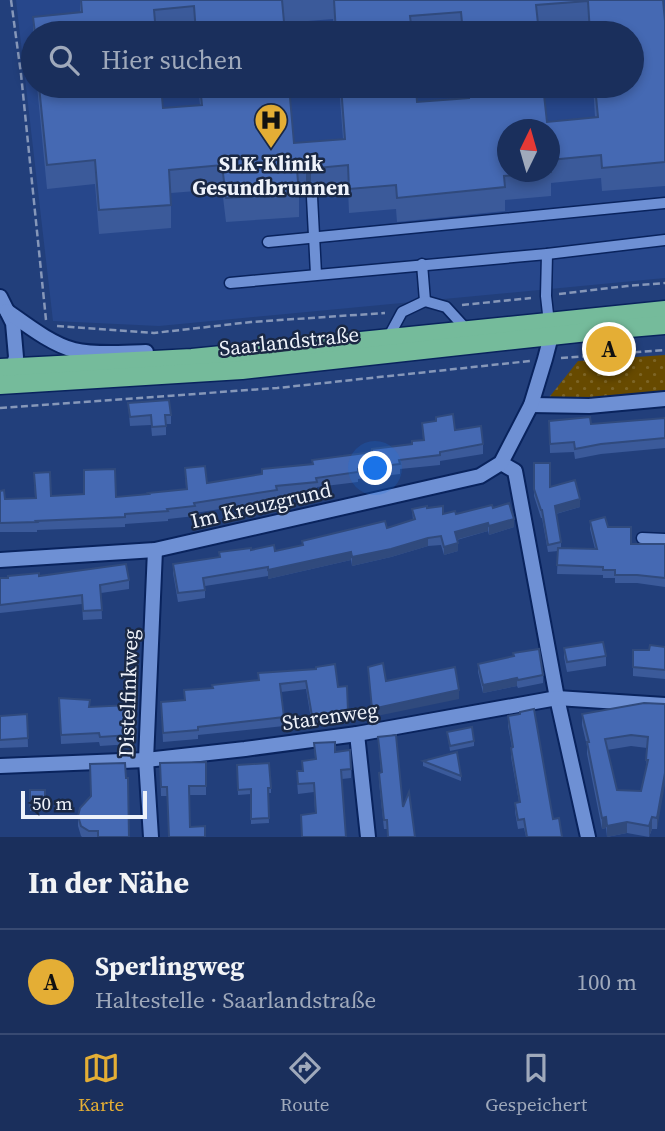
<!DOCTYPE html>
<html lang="de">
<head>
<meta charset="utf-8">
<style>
	:root { --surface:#1a2f5c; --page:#233762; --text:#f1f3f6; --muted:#9fa9bb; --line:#384a72; --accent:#e4ae35 }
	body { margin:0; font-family:"Source Serif 4",serif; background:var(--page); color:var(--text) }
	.compass { position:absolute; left:497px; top:119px; width:63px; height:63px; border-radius:50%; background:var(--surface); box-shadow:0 4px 10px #0003; rotate:5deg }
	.scale { position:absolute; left:21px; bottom:18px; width:126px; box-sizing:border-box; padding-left:7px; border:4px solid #eef2fa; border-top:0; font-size:19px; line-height:24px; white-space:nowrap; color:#eef2fa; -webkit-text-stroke:5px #1a2844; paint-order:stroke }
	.you { position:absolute; left:376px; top:469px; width:24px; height:24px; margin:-18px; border:5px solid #fff; border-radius:50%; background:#1a73e8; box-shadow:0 0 0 10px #1a73e833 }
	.badge { display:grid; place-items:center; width:46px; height:46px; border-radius:50%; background:var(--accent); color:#111; font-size:23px; font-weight:700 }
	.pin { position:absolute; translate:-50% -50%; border:4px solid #fff; box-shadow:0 2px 7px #0006 }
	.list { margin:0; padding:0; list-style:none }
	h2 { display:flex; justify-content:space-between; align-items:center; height:91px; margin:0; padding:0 28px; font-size:30px }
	h2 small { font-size:23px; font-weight:400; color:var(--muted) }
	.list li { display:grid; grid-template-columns:46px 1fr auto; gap:21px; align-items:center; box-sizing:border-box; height:105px; padding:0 28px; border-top:2px solid var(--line) }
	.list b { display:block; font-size:26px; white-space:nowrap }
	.list p { margin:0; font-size:23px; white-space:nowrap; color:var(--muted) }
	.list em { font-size:23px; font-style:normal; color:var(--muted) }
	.icon { flex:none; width:38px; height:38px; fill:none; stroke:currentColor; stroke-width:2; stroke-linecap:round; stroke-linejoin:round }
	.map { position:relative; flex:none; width:665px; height:837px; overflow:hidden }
	.search { position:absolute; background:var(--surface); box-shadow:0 4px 10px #0003; left:21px; right:21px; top:21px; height:77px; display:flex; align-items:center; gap:18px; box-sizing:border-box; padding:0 24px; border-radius:38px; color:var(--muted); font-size:26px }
	.sheet { height:196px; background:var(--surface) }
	nav { display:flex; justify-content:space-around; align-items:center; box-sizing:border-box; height:98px; border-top:2px solid var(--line); background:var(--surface); font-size:19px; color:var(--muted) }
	nav a { display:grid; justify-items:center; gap:4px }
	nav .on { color:var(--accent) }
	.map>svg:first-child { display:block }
</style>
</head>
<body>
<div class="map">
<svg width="665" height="837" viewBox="0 0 665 837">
	<defs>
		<pattern id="grass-dots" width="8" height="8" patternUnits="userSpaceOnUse" patternTransform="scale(1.75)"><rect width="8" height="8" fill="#674a00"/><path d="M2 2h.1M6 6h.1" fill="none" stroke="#7d6526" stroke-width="1.8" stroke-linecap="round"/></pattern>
	</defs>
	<rect width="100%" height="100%" fill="#223f7b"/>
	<path fill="#27478b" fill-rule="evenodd" d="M 16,0 L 665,0 L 665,278 L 159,326 L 53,321 ZM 33,33 L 632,33 L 632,86 L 33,86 ZM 508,130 L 550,130 L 550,172 L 508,172 Z"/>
	<path fill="url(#grass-dots)" d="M 665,355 L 665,395 L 590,402 L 547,400 L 578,361 Z"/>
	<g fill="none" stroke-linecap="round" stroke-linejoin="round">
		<defs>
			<g id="lane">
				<path d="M 312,197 L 316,274"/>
				<path d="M 268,242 L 665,203"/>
				<path d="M 547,254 L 546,296 L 549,323"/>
				<path d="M 422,264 L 425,301"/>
				<path d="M 230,283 L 547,254 L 665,240"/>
				<path d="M 388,338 L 402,312 L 425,301 L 446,307 L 467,330"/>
				<path d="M 642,538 L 665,539"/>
			</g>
			<g id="street">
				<path d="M 0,297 L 13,323 L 16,357 L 11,374"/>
				<path d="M 7,311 C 27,325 51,344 74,350 C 94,355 125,353 146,352"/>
				<path d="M 531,405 L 589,406 L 665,399"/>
				<path d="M 501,463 L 515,471 L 557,698 L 588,837"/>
				<path d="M 0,560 L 155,550 L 480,476 L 501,463 L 531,405 L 545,359 L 551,336 L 550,326"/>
				<path d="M 357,734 L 368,837"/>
				<path d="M 0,766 L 146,760 L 245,749 L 357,734 L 557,698 L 665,705"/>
				<path d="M 151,837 L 146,760 L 155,550"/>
			</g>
			<g id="primary">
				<path d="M 0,368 L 192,358 L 665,310"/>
				<path d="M 0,385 L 242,370 L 606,330 L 665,325"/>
			</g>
		</defs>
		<use href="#lane" stroke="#09235d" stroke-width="13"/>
		<use href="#street" stroke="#09235d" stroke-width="18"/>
		<use href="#primary" stroke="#09235d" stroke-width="21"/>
		<g stroke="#8697b9" stroke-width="2.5" stroke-dasharray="7 3.5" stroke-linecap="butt">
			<path d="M 11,0 L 21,74 L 46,320"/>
			<path d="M 559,294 L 627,286 L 665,283"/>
			<path d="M 462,305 L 531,298"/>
			<path d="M 57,326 L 154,333 L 251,322 L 385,313"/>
			<path d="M 561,358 L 665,350"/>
			<path d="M 0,408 L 277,388 L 530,361"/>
		</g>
		<use href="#lane" stroke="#6e90d4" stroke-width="10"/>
		<use href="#street" stroke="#6e90d4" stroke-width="14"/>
		<use href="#primary" stroke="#75bb9b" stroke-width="18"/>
	</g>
	<g fill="#3b5a9a" fill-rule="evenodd">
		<path d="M 80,0 L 663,0 L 665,21 L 665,186 L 602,191 L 601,178 L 551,183 L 551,196 L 505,200 L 505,211 L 397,222 L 396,209 L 349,213 L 348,189 L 317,192 L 311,190 L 306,193 L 299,193 L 299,217 L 226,222 L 222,189 L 171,193 L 171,228 L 99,234 L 95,184 L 47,189 L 37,86 L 161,86 L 163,108 L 200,105 L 198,86 L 289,86 L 294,143 L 343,139 L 339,86 L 416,86 L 417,102 L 467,98 L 466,86 L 543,86 L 547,122 L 595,117 L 593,86 L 632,86 L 632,33 L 588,33 L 588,25 L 539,29 L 539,33 L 334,33 L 333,19 L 284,23 L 285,33 L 194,33 L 194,30 L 162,33 L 33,33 L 33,42 L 33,17 L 80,12 Z"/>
		<path d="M 128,403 L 171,415 L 171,424 L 166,424 L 166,435 L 152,436 L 151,425 L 130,426 Z"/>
		<path d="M 436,417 L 455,430 L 483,444 L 483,454 L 440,461 L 440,465 L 400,469 L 400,474 L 358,479 L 358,482 L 317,487 L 317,492 L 277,496 L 277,500 L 195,513 L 195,516 L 168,519 L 168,521 L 125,524 L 125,527 L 37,530 L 37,532 L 0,532 L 0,491 L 5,499 L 35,498 L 34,473 L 51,496 L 116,497 L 149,494 L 186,489 L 185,468 L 207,483 L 262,474 L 262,469 L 312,464 L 312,460 L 372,452 L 412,444 L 423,440 L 422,423 L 436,422 Z"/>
		<path d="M 665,418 L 665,448 L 601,454 L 575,459 L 574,452 L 550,453 L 549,421 L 591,424 Z"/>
		<path d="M 534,463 L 550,487 L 580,507 L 556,514 L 561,542 L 561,548 L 595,549 L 590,529 L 590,521 L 608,527 L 631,544 L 665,544 L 665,587 L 637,583 L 615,583 L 615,578 L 603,578 L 603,575 L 557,574 L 558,551 L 548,552 L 542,518 L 541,518 L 534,496 Z"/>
		<path d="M 427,508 L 443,514 L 456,514 L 493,508 L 514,527 L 489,535 L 488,531 L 457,540 L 458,551 L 444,555 L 441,545 L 428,546 L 391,557 L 352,566 L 351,560 L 268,579 L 268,576 L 205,586 L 205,598 L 178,602 L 173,573 L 173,564 L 219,557 L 219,552 L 251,550 L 275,551 L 302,545 L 302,541 L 387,528 L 413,520 L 412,509 Z"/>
		<path d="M 39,576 L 129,580 L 129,589 L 101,593 L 102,619 L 83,620 L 82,604 L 0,613 L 0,578 Z"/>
		<path d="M 665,647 L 665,679 L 633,676 L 633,650 L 649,650 Z"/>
		<path d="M 564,648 L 606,656 L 606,666 L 567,672 L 564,657 Z"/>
		<path d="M 478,664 L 543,675 L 543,683 L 518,688 L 517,686 L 483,693 L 478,672 Z"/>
		<path d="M 316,669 L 338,687 L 347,686 L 348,720 L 312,725 L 306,689 L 281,692 L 284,726 L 198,735 L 198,739 L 163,742 L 161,702 L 184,700 L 184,690 L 213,688 L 258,680 L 258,673 Z"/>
		<path d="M 59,698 L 90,707 L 131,735 L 131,744 L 100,746 L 99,742 L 61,744 Z"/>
		<path d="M 665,704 L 657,829 L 652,829 L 649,837 L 627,833 L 607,837 L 606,828 L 602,829 L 587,754 L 587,746 L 582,725 L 582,714 ZM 631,746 L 647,748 L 646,770 L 641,791 L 617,790 L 607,750 Z"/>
		<path d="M 27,714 L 28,747 L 0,748 L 0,716 Z"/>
		<path d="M 508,716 L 553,819 L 562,837 L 526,837 L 524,828 L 518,829 L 515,812 L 515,803 L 519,802 L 511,757 L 511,748 L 512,748 L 508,726 Z"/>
		<path d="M 447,732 L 474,741 L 474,746 L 450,751 Z"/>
		<path d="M 378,737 L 403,807 L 415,837 L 388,837 L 387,829 L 384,829 L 379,782 L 379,773 L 381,773 Z"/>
		<path d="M 314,743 L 335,752 L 351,769 L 351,778 L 342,779 L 315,813 L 314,792 L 298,794 L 297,781 L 297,771 L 302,771 L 302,761 L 315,759 Z"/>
		<path d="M 423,761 L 461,776 L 461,781 L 423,766 Z"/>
		<path d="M 206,762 L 206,795 L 189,795 L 169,837 L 167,796 L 161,796 L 160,763 Z"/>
		<path d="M 237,765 L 271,788 L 271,793 L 268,793 L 269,823 L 251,824 L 251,794 L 238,795 Z"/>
		<rect x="30" y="790" width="15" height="21"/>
		<path d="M 78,816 L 129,837 L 82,837 L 81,836 L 78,826 Z"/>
	</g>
	<g fill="#304a7d">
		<path d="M 311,166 L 311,190 L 306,193 L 306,169 Z"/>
		<path d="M 580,499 L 580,507 L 555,514 L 555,506 Z"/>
		<path d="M 514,519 L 514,527 L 489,535 L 489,526 Z"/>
		<path d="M 488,523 L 488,531 L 455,540 L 455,532 Z"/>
		<path d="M 428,538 L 428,546 L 391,557 L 352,566 L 352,557 Z"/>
		<path d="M 458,543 L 458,551 L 444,555 L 444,547 Z"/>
		<path d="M 351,552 L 351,560 L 268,579 L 268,570 Z"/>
		<path d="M 517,678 L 517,686 L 483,693 L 483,685 Z"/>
		<path d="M 459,690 L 459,699 L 372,717 L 372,709 Z"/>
		<path d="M 665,773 L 665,785 L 657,829 L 657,818 Z"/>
		<path d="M 606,817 L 606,828 L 602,829 L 602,818 Z"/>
		<path d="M 652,817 L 652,829 L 649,837 L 649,826 Z"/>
		<path d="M 627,822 L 627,833 L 607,837 L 607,826 Z"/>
	</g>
	<g fill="#4569b3" stroke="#304a7d" stroke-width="2" fill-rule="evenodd">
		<path d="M 81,0 L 282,0 L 285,33 L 196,33 L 194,6 L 154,10 L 156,33 L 35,33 L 33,17 L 82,12 Z"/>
		<path d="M 334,0 L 663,0 L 665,21 L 665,162 L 602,168 L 601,155 L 550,160 L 551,172 L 504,176 L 505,187 L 397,198 L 396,185 L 349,189 L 348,165 L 317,168 L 311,166 L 306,169 L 297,170 L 299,193 L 226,198 L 222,165 L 169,170 L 171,205 L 99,210 L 95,160 L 47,165 L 39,86 L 161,86 L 163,108 L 202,105 L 200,86 L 289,86 L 294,143 L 345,139 L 341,86 L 416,86 L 417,102 L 469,98 L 468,86 L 543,86 L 547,122 L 598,117 L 595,86 L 632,86 L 632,33 L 590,33 L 588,1 L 536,5 L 539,33 L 463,33 L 461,12 L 410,16 L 412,33 L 336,33 ZM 508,130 L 550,130 L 550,172 L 508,172 Z"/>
		<path d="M 169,400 L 171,415 L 165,415 L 166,426 L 152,427 L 151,415 L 130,417 L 128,403 Z"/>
		<path d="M 453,414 L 455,430 L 481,426 L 483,444 L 440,452 L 440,455 L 399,460 L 400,464 L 358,469 L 358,472 L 316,478 L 317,482 L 276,486 L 277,490 L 194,503 L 195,506 L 167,509 L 168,511 L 125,514 L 125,517 L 36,521 L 37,522 L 0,523 L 0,491 L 4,490 L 5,499 L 36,498 L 34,473 L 50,472 L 51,496 L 84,494 L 84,470 L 115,469 L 116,497 L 149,494 L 148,493 L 187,489 L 185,468 L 205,466 L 207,483 L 262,474 L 262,469 L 313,464 L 312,460 L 372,452 L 372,449 L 412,444 L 412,441 L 424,440 L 422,423 L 436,421 L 436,417 Z"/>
		<path d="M 590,417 L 591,424 L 665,418 L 665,438 L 601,444 L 575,449 L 574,442 L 550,444 L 549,421 Z"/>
		<path d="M 534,463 L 550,463 L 550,487 L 575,480 L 580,499 L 555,506 L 561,542 L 548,545 L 542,510 L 541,510 L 534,489 Z"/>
		<path d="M 509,503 L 514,519 L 489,526 L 488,523 L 455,532 L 458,543 L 444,547 L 441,536 L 428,538 L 391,549 L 352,557 L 351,552 L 268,570 L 268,567 L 203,578 L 205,590 L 178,593 L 173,564 L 220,557 L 219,552 L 251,548 L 251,550 L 274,545 L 275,551 L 303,545 L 302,541 L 385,521 L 387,528 L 415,519 L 412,509 L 427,506 L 427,508 L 443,506 L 443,514 L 455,511 L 456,514 L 492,505 L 493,508 Z"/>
		<path d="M 605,517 L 608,527 L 631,527 L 631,544 L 665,544 L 665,578 L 637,575 L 615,575 L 615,570 L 603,570 L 603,567 L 557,565 L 558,548 L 597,549 L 590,521 Z"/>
		<path d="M 126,564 L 129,580 L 100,585 L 102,610 L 83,611 L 82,595 L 0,605 L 0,578 L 8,578 L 8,576 L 39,573 L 39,576 Z"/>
		<path d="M 603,642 L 606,656 L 567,662 L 564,648 Z"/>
		<path d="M 650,645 L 665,647 L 665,670 L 633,667 L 633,650 L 649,650 Z"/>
		<path d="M 539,649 L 543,675 L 518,680 L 517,678 L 483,685 L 478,664 L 514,656 L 513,653 Z"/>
		<path d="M 383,663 L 386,681 L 455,667 L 459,690 L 372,709 L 368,667 Z"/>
		<path d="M 335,664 L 338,687 L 347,686 L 348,711 L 312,716 L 306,681 L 280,684 L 284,717 L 198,727 L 198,730 L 163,733 L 161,702 L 185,700 L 184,690 L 213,688 L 212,685 L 259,680 L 258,673 L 316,669 L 316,667 Z"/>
		<path d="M 59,698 L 90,700 L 89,707 L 130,705 L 131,735 L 100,737 L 99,733 L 61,735 Z"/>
		<path d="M 644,703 L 665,704 L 665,773 L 657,818 L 652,817 L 649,826 L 627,822 L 607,826 L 606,817 L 602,818 L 587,742 L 589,742 L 582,714 ZM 631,735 L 648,737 L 646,760 L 648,760 L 641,791 L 617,790 L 605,739 Z"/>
		<path d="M 534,709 L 553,819 L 559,818 L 562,837 L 527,837 L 524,819 L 518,820 L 515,803 L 520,802 L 511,748 L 513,747 L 508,716 L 520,714 L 520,712 Z"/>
		<path d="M 27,714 L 28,738 L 0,740 L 0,716 Z"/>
		<path d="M 472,727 L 474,741 L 450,746 L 447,732 Z"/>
		<path d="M 396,735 L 403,807 L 409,792 L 415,837 L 388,837 L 387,820 L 384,820 L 379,773 L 382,772 L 378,737 Z"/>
		<path d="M 335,742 L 335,752 L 350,750 L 351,769 L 341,770 L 346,837 L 302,837 L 301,815 L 316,813 L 314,783 L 298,784 L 297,771 L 303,771 L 302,761 L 316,759 L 314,743 Z"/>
		<path d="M 457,752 L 461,776 L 423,761 Z"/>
		<path d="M 206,762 L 206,786 L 189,786 L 190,827 L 205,826 L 205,837 L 169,837 L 167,787 L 161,787 L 160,763 Z"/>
		<path d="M 125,763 L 126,778 L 128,778 L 129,837 L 98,837 L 98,831 L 89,831 L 81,826 L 78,816 L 80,808 L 91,796 L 90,764 Z"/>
		<path d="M 269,763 L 271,788 L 268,788 L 269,818 L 251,819 L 251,789 L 238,790 L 237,765 Z"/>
		<rect x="30" y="790" width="15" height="16"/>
	</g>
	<defs>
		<symbol id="hospital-pin" viewBox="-11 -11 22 30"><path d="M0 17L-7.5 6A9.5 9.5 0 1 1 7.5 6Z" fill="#e4ae35" stroke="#1a2844"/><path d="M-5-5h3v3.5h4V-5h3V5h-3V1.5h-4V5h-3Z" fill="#111"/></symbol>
	</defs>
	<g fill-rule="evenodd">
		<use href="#hospital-pin" x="252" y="101" width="38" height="52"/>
	</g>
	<g text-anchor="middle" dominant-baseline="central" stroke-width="5" stroke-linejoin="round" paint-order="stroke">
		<g font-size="21" font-weight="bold" fill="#eef2fa" stroke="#1a2844">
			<text x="271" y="163">SLK-Klinik<tspan x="271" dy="24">Gesundbrunnen</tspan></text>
		</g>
		<g font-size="21" fill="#eef2fa" stroke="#1a2844">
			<text transform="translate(289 341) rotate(-6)">Saarlandstraße</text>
			<text transform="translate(261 505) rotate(-13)">Im Kreuzgrund</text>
			<text transform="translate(128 693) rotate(-88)">Distelfinkweg</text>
			<text transform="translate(330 716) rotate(-8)">Starenweg</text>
		</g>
	</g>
</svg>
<svg class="compass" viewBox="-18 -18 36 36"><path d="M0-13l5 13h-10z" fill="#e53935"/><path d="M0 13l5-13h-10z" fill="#9fa9bb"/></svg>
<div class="scale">50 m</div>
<div class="you"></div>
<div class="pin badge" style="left:609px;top:349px">A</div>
<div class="search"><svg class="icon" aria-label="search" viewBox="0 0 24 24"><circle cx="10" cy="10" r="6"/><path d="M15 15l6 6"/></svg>Hier suchen</div>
</div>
<section class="sheet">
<h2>In der Nähe<small></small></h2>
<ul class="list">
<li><span class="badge">A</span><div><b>Sperlingweg</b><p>Haltestelle · Saarlandstraße</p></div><em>100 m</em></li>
</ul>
</section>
<nav>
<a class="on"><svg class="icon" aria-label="map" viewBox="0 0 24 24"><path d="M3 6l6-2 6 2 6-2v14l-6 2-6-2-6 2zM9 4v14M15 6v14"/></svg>Karte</a>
<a><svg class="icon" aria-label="directions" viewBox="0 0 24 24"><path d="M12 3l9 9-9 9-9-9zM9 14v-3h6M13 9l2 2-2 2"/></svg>Route</a>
<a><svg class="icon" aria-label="saved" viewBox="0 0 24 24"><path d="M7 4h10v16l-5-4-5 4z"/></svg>Gespeichert</a>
</nav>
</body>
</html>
